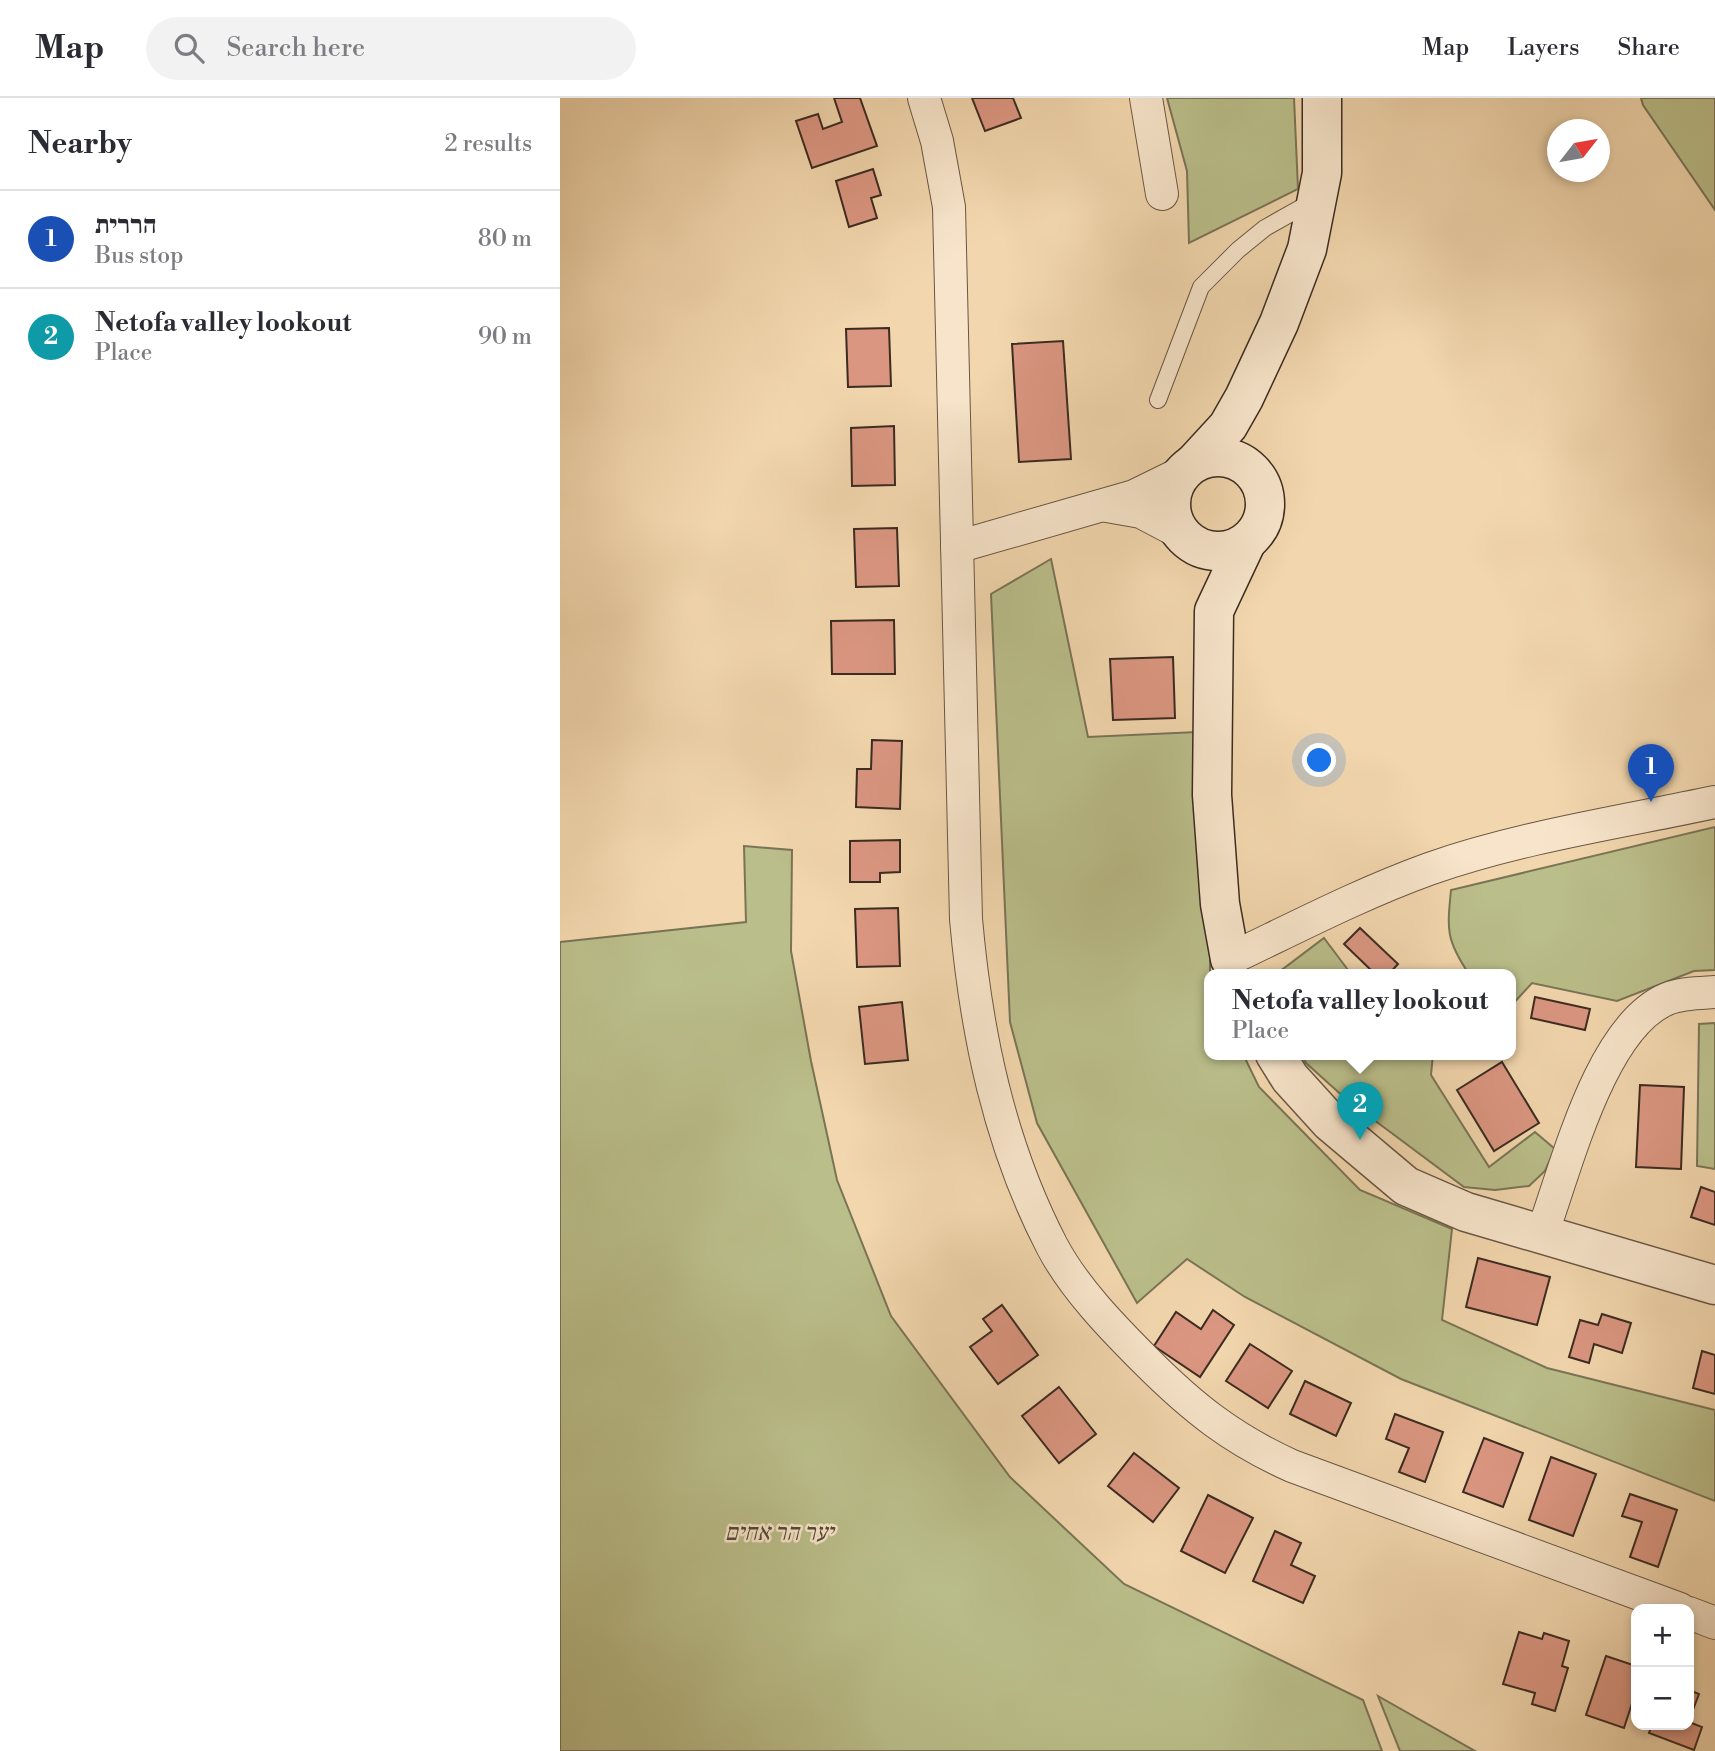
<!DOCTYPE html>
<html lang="en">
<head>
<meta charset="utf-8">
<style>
	:root { --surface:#fff; --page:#f2f2f3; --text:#2b2b33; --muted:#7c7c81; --line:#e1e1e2; --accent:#2563eb }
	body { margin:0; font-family:"Libre Bodoni","Frank Ruhl Libre",serif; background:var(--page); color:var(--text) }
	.controls { position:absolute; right:21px; bottom:21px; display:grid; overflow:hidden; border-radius:14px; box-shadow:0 4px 10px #0003 }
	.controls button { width:63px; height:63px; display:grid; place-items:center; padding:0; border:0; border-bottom:2px solid var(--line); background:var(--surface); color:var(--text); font:35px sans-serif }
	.compass { position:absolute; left:987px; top:21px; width:63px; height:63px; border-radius:50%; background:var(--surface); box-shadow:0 4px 10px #0003; rotate:59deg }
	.you { position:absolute; left:760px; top:663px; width:24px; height:24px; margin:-18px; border:5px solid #fff; border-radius:50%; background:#1a73e8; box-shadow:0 0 0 10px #1a73e833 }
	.badge { display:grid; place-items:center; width:46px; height:46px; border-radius:50%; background:var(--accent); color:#fff; font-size:23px; font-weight:700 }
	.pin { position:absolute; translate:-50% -58px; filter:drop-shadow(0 2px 4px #0008) }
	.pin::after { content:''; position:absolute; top:37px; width:24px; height:21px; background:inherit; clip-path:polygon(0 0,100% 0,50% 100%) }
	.popup { position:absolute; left:644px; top:871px; width:312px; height:91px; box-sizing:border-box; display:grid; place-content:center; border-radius:14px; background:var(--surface); filter:drop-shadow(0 2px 5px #0005); font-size:23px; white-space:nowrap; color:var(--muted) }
	.popup b { font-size:26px; color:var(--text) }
	.popup::after { content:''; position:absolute; left:50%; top:100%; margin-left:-14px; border:14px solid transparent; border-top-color:var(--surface) }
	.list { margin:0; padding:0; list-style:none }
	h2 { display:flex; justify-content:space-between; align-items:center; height:91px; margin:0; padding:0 28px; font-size:30px }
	h2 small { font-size:23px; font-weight:400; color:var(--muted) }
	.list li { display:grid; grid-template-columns:46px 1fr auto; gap:21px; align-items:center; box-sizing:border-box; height:98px; padding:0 28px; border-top:2px solid var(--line) }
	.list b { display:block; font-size:26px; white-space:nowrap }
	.list p { margin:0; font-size:23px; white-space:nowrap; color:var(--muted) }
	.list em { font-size:23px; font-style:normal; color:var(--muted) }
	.icon { flex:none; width:38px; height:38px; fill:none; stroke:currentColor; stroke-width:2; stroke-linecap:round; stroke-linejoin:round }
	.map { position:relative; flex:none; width:1155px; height:1653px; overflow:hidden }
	header { display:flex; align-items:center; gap:42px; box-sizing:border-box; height:98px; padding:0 35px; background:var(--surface); border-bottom:2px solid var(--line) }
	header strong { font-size:33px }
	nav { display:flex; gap:38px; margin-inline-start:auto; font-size:24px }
	.search { width:490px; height:63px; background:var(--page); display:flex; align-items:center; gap:18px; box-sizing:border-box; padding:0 24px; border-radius:38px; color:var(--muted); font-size:26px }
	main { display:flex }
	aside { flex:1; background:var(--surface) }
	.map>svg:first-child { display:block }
</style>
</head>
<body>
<header>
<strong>Map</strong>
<div class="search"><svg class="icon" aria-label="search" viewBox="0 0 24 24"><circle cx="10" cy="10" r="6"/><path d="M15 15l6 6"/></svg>Search here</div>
<nav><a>Map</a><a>Layers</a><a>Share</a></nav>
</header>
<main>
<aside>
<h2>Nearby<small>2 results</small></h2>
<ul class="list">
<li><span class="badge" style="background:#1a4fb4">1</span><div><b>הררית</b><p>Bus stop</p></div><em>80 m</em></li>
<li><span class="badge" style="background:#0f9aa8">2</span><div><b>Netofa valley lookout</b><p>Place</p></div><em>90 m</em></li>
</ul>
</aside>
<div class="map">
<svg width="1155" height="1653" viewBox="0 0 1155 1653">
	<rect width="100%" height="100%" fill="#f2d6ad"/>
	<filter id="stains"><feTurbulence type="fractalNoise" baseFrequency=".00286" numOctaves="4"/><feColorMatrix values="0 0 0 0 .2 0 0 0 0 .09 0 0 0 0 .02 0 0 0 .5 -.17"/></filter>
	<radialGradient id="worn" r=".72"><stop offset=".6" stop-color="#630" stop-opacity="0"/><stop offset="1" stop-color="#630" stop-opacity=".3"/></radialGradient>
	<g fill="#babe8a" stroke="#7a7456" stroke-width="2">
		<path d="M 607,0 L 734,0 L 738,91 L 629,145 L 627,73 Z"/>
		<path d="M 1081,0 L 1155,0 L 1155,112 L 1083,7 Z"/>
		<path d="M 491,461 L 528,639 L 637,634 L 650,826 L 650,956 L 683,956 L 699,989 L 800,1092 L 892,1131 L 882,1222 L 987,1270 L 1155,1312 L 1155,1403 L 841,1281 L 685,1199 L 627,1161 L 577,1205 L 477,1025 L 450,924 L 431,496 Z"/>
		<path d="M 1155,729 L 1155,872 L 1134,873 L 1057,903 L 972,885 L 951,908 L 950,876 L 909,876 C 886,842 887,832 891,792 Z"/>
		<path d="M 184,748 L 232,752 L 231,853 L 251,963 L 277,1082 L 331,1218 L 450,1379 L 564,1486 L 803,1602 L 822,1653 L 0,1653 L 0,844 L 186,824 Z"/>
		<path d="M 764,840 L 791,876 L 718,876 L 719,874 Z"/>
		<path d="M 1155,925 L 1155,1071 L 1137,1068 L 1139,926 Z"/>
		<path d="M 741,956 L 873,956 L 871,977 L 929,1069 L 975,1034 L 995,1051 L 985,1073 L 969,1088 L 935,1092 L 904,1089 L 786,1001 L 746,965 Z"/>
		<path d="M 818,1598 L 915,1653 L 840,1653 Z"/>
	</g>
	<g fill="#db9681" stroke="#3b2b21" stroke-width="2">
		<path d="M 274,0 L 300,0 L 317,48 L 252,70 L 236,23 L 258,16 L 263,31 L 282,24 Z"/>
		<path d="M 412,0 L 453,0 L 461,20 L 425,33 Z"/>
		<path d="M 313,71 L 321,97 L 311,100 L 317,120 L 289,129 L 276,83 Z"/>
		<path d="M 329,230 L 331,288 L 288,289 L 286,231 Z"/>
		<path d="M 503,243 L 511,361 L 459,364 L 452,246 Z"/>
		<path d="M 334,328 L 335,387 L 292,388 L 291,330 Z"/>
		<path d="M 337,430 L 339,488 L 296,489 L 294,431 Z"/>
		<path d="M 334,522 L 335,576 L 272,576 L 271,523 Z"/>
		<path d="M 613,559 L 615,620 L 553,622 L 550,561 Z"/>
		<path d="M 312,642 L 342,643 L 340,711 L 296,709 L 297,671 L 311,671 Z"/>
		<path d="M 340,742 L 340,774 L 320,775 L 320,784 L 290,784 L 290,743 Z"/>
		<path d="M 338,810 L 340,868 L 297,869 L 295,811 Z"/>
		<path d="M 800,830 L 838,866 L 829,876 L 815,876 L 784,846 Z"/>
		<path d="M 975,899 L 1030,911 L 1025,932 L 971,920 Z"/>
		<path d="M 342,904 L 348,962 L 305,966 L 299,909 Z"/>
		<path d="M 942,964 L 979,1025 L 934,1053 L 897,992 Z"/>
		<path d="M 1080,987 L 1124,989 L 1121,1071 L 1076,1069 Z"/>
		<path d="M 1141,1089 L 1155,1094 L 1155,1127 L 1131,1119 Z"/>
		<path d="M 918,1160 L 990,1179 L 977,1227 L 906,1209 Z"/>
		<path d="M 442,1207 L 478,1257 L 438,1286 L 410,1249 L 432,1233 L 423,1221 Z"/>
		<path d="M 653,1212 L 674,1227 L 640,1279 L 594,1248 L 616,1214 L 641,1231 Z"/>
		<path d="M 1042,1216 L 1071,1225 L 1062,1255 L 1034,1246 L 1029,1265 L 1009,1259 L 1020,1222 L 1038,1227 Z"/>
		<path d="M 690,1246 L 732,1273 L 708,1310 L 666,1283 Z"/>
		<path d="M 1142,1253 L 1155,1257 L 1155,1296 L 1133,1290 Z"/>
		<path d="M 745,1283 L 791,1305 L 776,1338 L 730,1316 Z"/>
		<path d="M 499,1289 L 536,1336 L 499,1365 L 462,1318 Z"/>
		<path d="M 835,1316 L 883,1334 L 865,1384 L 839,1374 L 849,1350 L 826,1341 Z"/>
		<path d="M 924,1340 L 963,1355 L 943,1409 L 903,1394 Z"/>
		<path d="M 574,1355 L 619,1390 L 593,1424 L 548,1388 Z"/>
		<path d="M 991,1359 L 1036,1376 L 1013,1438 L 969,1422 Z"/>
		<path d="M 1070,1396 L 1117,1412 L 1098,1469 L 1070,1459 L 1082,1424 L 1062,1418 Z"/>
		<path d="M 648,1397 L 693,1420 L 665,1475 L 621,1453 Z"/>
		<path d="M 715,1433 L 741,1445 L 731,1467 L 755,1478 L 743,1505 L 693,1483 Z"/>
		<path d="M 959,1534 L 982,1541 L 984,1535 L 1009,1543 L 1002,1568 L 1008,1570 L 995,1613 L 972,1606 L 975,1595 L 943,1586 Z"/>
		<path d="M 1046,1558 L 1076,1568 L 1076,1593 L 1064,1630 L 1026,1617 Z"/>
		<path d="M 1129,1592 L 1139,1596 L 1129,1622 Z"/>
		<path d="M 1129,1624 L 1142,1629 L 1134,1652 L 1089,1635 L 1092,1627 L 1129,1627 Z"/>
	</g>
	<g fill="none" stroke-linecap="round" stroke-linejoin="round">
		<defs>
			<path id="service" d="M 598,302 L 641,189 L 678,152 L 705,130 L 753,103"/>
			<g id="minor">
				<path d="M 364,0 L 377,43 L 389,109 L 406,821 C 416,934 439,1046 492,1148 C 514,1190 553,1230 586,1263 C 633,1310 672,1341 732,1368 L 1120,1511"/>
				<path d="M 586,0 L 602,96"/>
				<path d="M 547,408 L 581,414 L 619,434"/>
				<path d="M 397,449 L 574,398 L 621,375"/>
				<path d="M 670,861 C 735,830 800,796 869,771 C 960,739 1061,724 1155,704"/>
				<path d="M 982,1136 C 1006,1071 1040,929 1107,901 C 1121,895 1140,895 1155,894"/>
				<path d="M 1129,1515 L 1155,1525"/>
			</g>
			<path id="tertiary" d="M 715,956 L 730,980 L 770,1024 L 846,1088 L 906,1114 L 1155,1187"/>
			<g id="secondary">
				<circle cx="658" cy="406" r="47"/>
				<path d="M 634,365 L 668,328 L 684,300 L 719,225 L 747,151 L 762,75 L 762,0"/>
				<path d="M 670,861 L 660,806 L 652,697 L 654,513 L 686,445"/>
			</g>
		</defs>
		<use href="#service" stroke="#695644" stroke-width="18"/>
		<use href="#minor" stroke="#695644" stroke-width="34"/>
		<use href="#tertiary" stroke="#695644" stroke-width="41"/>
		<use href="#secondary" stroke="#3b2b21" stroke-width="41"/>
		<use href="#service" stroke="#f7e4ca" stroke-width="16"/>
		<use href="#minor" stroke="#f7e4ca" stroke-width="32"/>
		<use href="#tertiary" stroke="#f7e4ca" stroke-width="38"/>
		<use href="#secondary" stroke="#f7e4ca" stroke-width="38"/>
	</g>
	<g text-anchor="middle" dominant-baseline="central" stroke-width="5" stroke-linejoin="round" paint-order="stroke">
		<g font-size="24" font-style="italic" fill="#544836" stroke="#f7e4ca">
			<text x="219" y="1435">יער הר אחים</text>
		</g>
	</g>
	<rect width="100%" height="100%" filter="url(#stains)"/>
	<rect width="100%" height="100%" fill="url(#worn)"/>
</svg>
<div class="controls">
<button>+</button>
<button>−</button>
</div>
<svg class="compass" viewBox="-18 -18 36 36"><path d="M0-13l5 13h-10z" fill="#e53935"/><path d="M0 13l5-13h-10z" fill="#7c7c81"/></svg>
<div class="you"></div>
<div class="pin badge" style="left:1091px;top:704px;background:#1a4fb4">1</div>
<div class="pin badge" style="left:800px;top:1042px;background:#0f9aa8">2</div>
<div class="popup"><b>Netofa valley lookout</b>Place</div>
</div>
</main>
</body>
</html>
